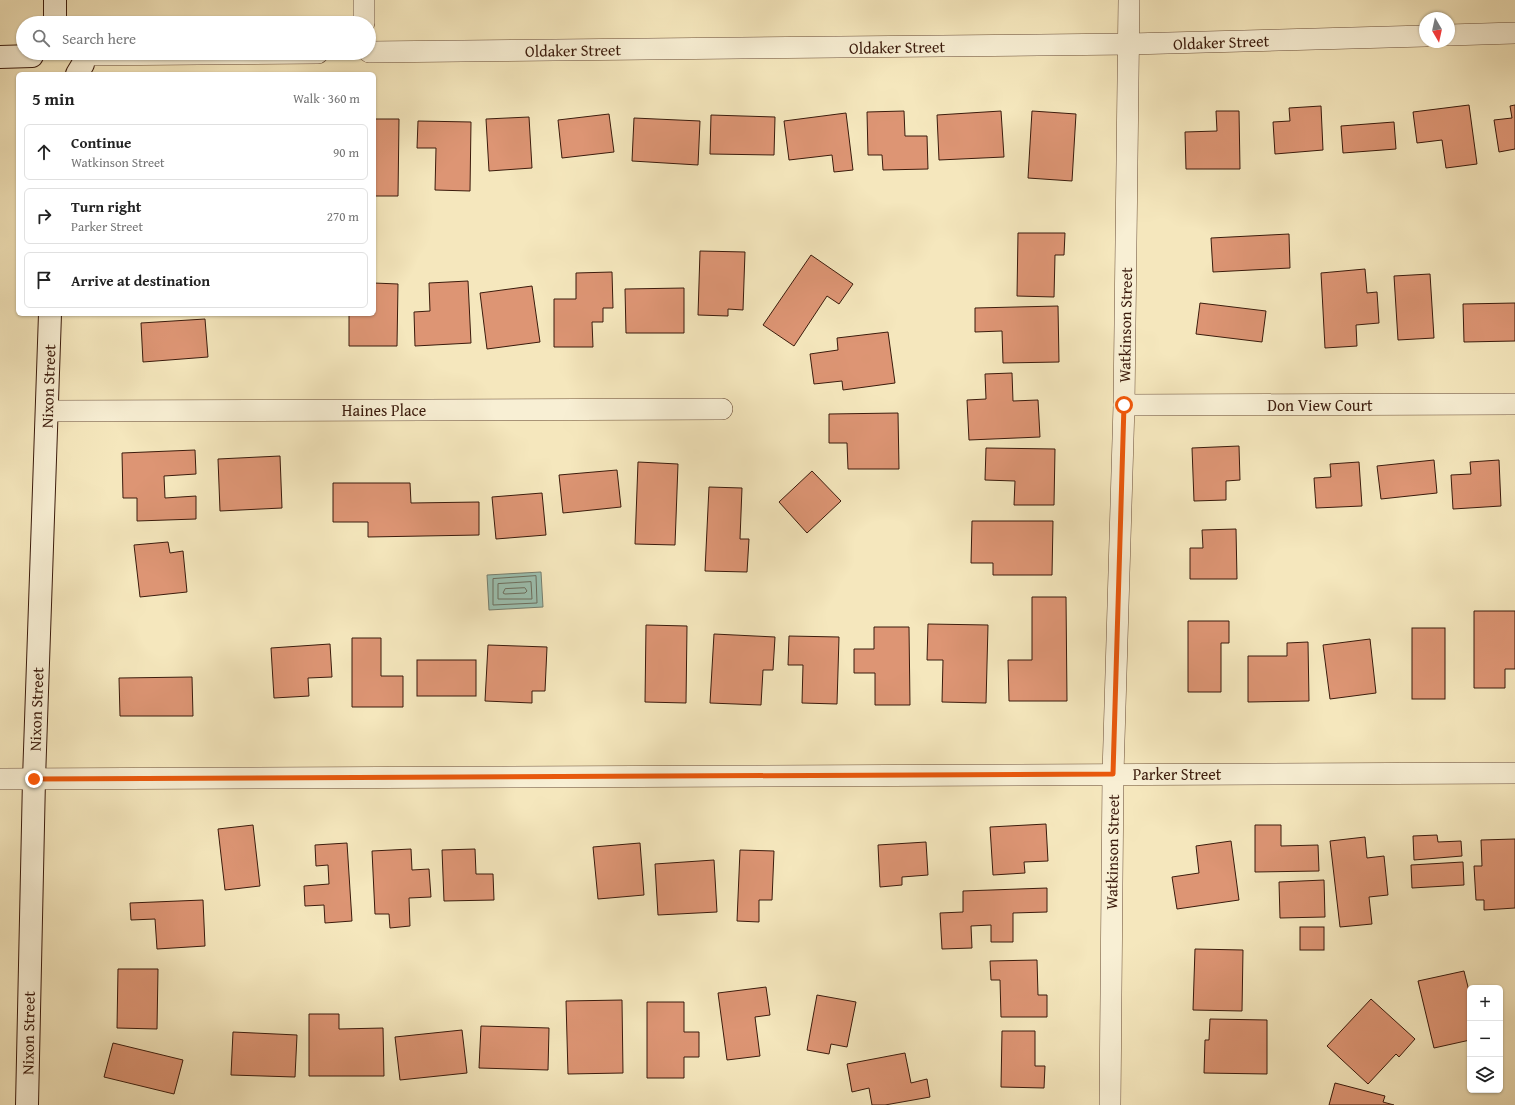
<!DOCTYPE html>
<html lang="en">
<head>
<meta charset="utf-8">
<style>
	:root { --surface:#fff; --page:#f2f2f2; --text:#222; --muted:#767676; --line:#e0e0e0 }
	body { margin:0; font-family:"Gentium Book Plus",serif; background:var(--page); color:var(--text) }
	.controls { position:absolute; right:12px; bottom:12px; display:grid; overflow:hidden; border-radius:6px; box-shadow:0 1px 3px #0004 }
	.controls button { width:36px; height:36px; display:grid; place-items:center; padding:0; border:0; border-bottom:1px solid var(--line); background:var(--surface); color:var(--text); font:20px sans-serif }
	.compass { position:absolute; left:1419px; top:12px; width:36px; height:36px; border-radius:50%; background:var(--surface); box-shadow:0 1px 3px #0004; rotate:171deg }
	.stop { position:absolute; width:12px; height:12px; margin:-9px; border:3px solid #ea580c; border-radius:50%; background:#fff }
	.stop.end { background:#ea580c; border-color:#fff; box-shadow:0 1px 4px #0008 }
	.list { margin:0; padding:0; list-style:none }
	h2 { display:flex; justify-content:space-between; align-items:center; height:52px; margin:0; padding:0 16px; font-size:17px }
	h2 small { font-size:13px; font-weight:400; color:var(--muted) }
	.list li { display:grid; grid-template-columns:26px 1fr auto; gap:12px; align-items:center; box-sizing:border-box; height:56px; margin:0 8px 8px; padding:0 8px; border:1px solid var(--line); border-radius:6px }
	.list b { display:block; font-size:15px; white-space:nowrap }
	.list p { margin:0; font-size:13px; white-space:nowrap; color:var(--muted) }
	.list em { font-size:13px; font-style:normal; color:var(--muted) }
	.icon { flex:none; width:22px; height:22px; fill:none; stroke:currentColor; stroke-width:2; stroke-linecap:round; stroke-linejoin:round }
	.map { position:relative; flex:none; width:1515px; height:1105px; overflow:hidden }
	.search { position:absolute; background:var(--surface); box-shadow:0 1px 3px #0004; left:16px; top:16px; width:360px; height:44px; display:flex; align-items:center; gap:10px; box-sizing:border-box; padding:0 14px; border-radius:22px; color:var(--muted); font-size:15px }
	.panel { position:absolute; background:var(--surface); box-shadow:0 1px 3px #0004; left:16px; top:72px; width:360px; height:244px; border-radius:6px }
	.map>svg:first-child { display:block }
</style>
</head>
<body>
<div class="map">
<svg width="1515" height="1105" viewBox="0 0 1515 1105">
	<rect width="100%" height="100%" fill="#f5e7bd"/>
	<filter id="stains"><feTurbulence type="fractalNoise" baseFrequency=".005" numOctaves="4"/><feColorMatrix values="0 0 0 0 .2 0 0 0 0 .09 0 0 0 0 .02 0 0 0 .5 -.17"/></filter>
	<radialGradient id="worn" r=".72"><stop offset=".6" stop-color="#630" stop-opacity="0"/><stop offset="1" stop-color="#630" stop-opacity=".3"/></radialGradient>
	<path fill="#9cc0b0" stroke="#757e6e" d="M 541,572 L 543,607 L 489,610 L 487,575 Z"/>
	<g fill="none" stroke-linecap="round" stroke-linejoin="round">
		<g stroke="#6c6e5e" stroke-width="1">
			<path d="M 536,576 L 537,603 L 493,605 L 493,579 Z"/>
			<path d="M 531,582 L 532,599 L 498,599 L 498,584 Z"/>
			<path d="M 525,588 L 527,591 L 525,593 L 505,594 L 503,593 L 505,589 Z"/>
		</g>
	</g>
	<g fill="#dd9574" stroke="#3b1b0c">
		<path d="M 1469,105 L 1477,164 L 1446,168 L 1442,140 L 1417,143 L 1413,112 Z"/>
		<path d="M 1515,105 L 1515,149 L 1499,152 L 1494,120 L 1512,118 L 1510,106 Z"/>
		<path d="M 1321,106 L 1323,150 L 1275,154 L 1273,122 L 1290,121 L 1289,108 Z"/>
		<path d="M 904,111 L 905,136 L 927,136 L 928,169 L 883,170 L 882,155 L 868,155 L 867,112 Z"/>
		<path d="M 1001,111 L 1004,157 L 939,160 L 937,115 Z"/>
		<path d="M 1032,111 L 1076,114 L 1072,181 L 1028,178 Z"/>
		<path d="M 1216,111 L 1239,111 L 1240,169 L 1186,169 L 1185,132 L 1217,131 Z"/>
		<path d="M 846,113 L 853,170 L 834,172 L 832,155 L 789,160 L 784,121 Z"/>
		<path d="M 609,114 L 614,152 L 562,158 L 558,120 Z"/>
		<path d="M 711,115 L 775,117 L 774,155 L 710,154 Z"/>
		<path d="M 529,117 L 532,168 L 489,171 L 486,119 Z"/>
		<path d="M 634,118 L 700,121 L 698,165 L 632,161 Z"/>
		<path d="M 374,119 L 399,119 L 398,196 L 374,196 Z"/>
		<path d="M 418,121 L 471,122 L 470,191 L 435,190 L 436,148 L 417,148 Z"/>
		<path d="M 1394,122 L 1396,149 L 1343,153 L 1341,126 Z"/>
		<path d="M 1018,233 L 1065,233 L 1064,255 L 1055,255 L 1054,297 L 1017,296 Z"/>
		<path d="M 1289,234 L 1290,268 L 1213,272 L 1211,238 Z"/>
		<path d="M 700,251 L 745,252 L 743,310 L 728,309 L 728,316 L 698,315 Z"/>
		<path d="M 811,255 L 853,284 L 839,304 L 827,296 L 794,346 L 763,325 Z"/>
		<path d="M 1365,269 L 1367,293 L 1377,292 L 1379,323 L 1356,325 L 1357,346 L 1325,348 L 1321,273 Z"/>
		<path d="M 612,272 L 613,308 L 603,308 L 603,322 L 592,322 L 593,347 L 554,347 L 554,299 L 576,299 L 576,273 Z"/>
		<path d="M 1430,274 L 1434,338 L 1398,340 L 1394,276 Z"/>
		<path d="M 468,281 L 471,343 L 415,346 L 414,312 L 430,311 L 429,283 Z"/>
		<path d="M 374,283 L 398,284 L 397,346 L 349,346 L 349,314 L 374,314 Z"/>
		<path d="M 532,286 L 540,342 L 487,349 L 480,293 Z"/>
		<path d="M 684,288 L 684,333 L 626,333 L 625,289 Z"/>
		<path d="M 1200,303 L 1266,311 L 1262,342 L 1196,334 Z"/>
		<path d="M 1515,303 L 1515,341 L 1464,342 L 1463,304 Z"/>
		<path d="M 1058,306 L 1059,362 L 1003,363 L 1002,331 L 975,332 L 975,308 Z"/>
		<path d="M 205,319 L 208,357 L 143,362 L 141,323 Z"/>
		<path d="M 888,332 L 895,383 L 843,390 L 842,381 L 814,384 L 810,354 L 838,350 L 837,338 Z"/>
		<path d="M 1012,373 L 1013,401 L 1038,400 L 1040,437 L 969,440 L 967,400 L 986,399 L 985,374 Z"/>
		<path d="M 898,413 L 899,469 L 848,469 L 847,443 L 829,443 L 829,414 Z"/>
		<path d="M 1239,446 L 1240,480 L 1226,481 L 1226,500 L 1194,501 L 1192,448 Z"/>
		<path d="M 986,448 L 1055,449 L 1054,505 L 1014,505 L 1015,481 L 985,480 Z"/>
		<path d="M 195,450 L 196,474 L 164,476 L 165,498 L 196,496 L 196,519 L 137,521 L 137,498 L 123,498 L 122,453 Z"/>
		<path d="M 280,456 L 282,508 L 220,511 L 218,459 Z"/>
		<path d="M 1434,460 L 1437,493 L 1381,499 L 1377,466 Z"/>
		<path d="M 1499,460 L 1501,506 L 1453,509 L 1451,475 L 1471,474 L 1470,462 Z"/>
		<path d="M 638,462 L 678,464 L 675,545 L 635,544 Z"/>
		<path d="M 1359,462 L 1362,506 L 1316,508 L 1314,478 L 1331,477 L 1330,464 Z"/>
		<path d="M 617,470 L 621,507 L 563,513 L 559,475 Z"/>
		<path d="M 812,471 L 841,501 L 807,533 L 779,502 Z"/>
		<path d="M 333,483 L 410,483 L 411,503 L 479,502 L 479,535 L 368,537 L 368,522 L 333,522 Z"/>
		<path d="M 709,487 L 742,488 L 740,539 L 749,539 L 747,572 L 705,571 Z"/>
		<path d="M 542,493 L 546,535 L 496,539 L 492,497 Z"/>
		<path d="M 972,521 L 1053,521 L 1052,575 L 993,575 L 993,563 L 971,563 Z"/>
		<path d="M 1236,529 L 1237,579 L 1190,579 L 1190,548 L 1203,548 L 1202,530 Z"/>
		<path d="M 168,542 L 170,553 L 183,551 L 187,592 L 140,597 L 134,545 Z"/>
		<path d="M 1032,597 L 1066,597 L 1067,701 L 1009,701 L 1008,660 L 1032,660 Z"/>
		<path d="M 1474,611 L 1515,611 L 1515,669 L 1505,669 L 1505,688 L 1474,688 Z"/>
		<path d="M 1188,621 L 1229,621 L 1229,643 L 1221,643 L 1221,692 L 1188,692 Z"/>
		<path d="M 928,624 L 988,625 L 986,703 L 942,702 L 943,660 L 927,660 Z"/>
		<path d="M 646,625 L 687,626 L 686,703 L 645,702 Z"/>
		<path d="M 874,627 L 909,627 L 910,705 L 875,705 L 875,673 L 854,673 L 854,649 L 874,649 Z"/>
		<rect x="1412" y="628" width="33" height="71"/>
		<path d="M 714,634 L 775,637 L 773,670 L 763,670 L 761,705 L 710,703 Z"/>
		<path d="M 789,636 L 839,637 L 837,704 L 802,703 L 803,665 L 788,665 Z"/>
		<path d="M 352,638 L 381,638 L 381,676 L 403,676 L 403,707 L 352,707 Z"/>
		<path d="M 1370,639 L 1376,693 L 1330,699 L 1323,645 Z"/>
		<path d="M 1308,642 L 1309,701 L 1248,702 L 1248,656 L 1287,656 L 1287,643 Z"/>
		<path d="M 330,644 L 332,677 L 308,678 L 309,696 L 274,698 L 271,648 Z"/>
		<path d="M 488,645 L 547,647 L 545,691 L 532,691 L 532,703 L 485,701 Z"/>
		<rect x="417" y="660" width="59" height="36"/>
		<path d="M 192,677 L 193,716 L 120,716 L 119,678 Z"/>
		<path d="M 1046,824 L 1048,861 L 1024,862 L 1025,873 L 993,875 L 990,827 Z"/>
		<path d="M 253,825 L 260,886 L 225,890 L 218,829 Z"/>
		<path d="M 1255,825 L 1281,825 L 1281,846 L 1318,845 L 1319,871 L 1255,872 Z"/>
		<path d="M 1437,835 L 1438,842 L 1461,841 L 1462,856 L 1414,860 L 1413,836 Z"/>
		<path d="M 1365,837 L 1367,858 L 1384,856 L 1388,895 L 1369,897 L 1372,924 L 1340,927 L 1330,841 Z"/>
		<path d="M 1515,839 L 1515,908 L 1484,910 L 1484,900 L 1476,900 L 1474,866 L 1482,866 L 1481,840 Z"/>
		<path d="M 1231,841 L 1239,900 L 1177,909 L 1172,877 L 1199,873 L 1196,846 Z"/>
		<path d="M 926,842 L 928,875 L 902,877 L 902,885 L 880,887 L 878,845 Z"/>
		<path d="M 347,843 L 352,921 L 325,923 L 324,905 L 305,906 L 304,886 L 329,884 L 328,865 L 316,866 L 315,845 Z"/>
		<path d="M 640,843 L 644,895 L 598,899 L 593,847 Z"/>
		<path d="M 411,849 L 412,870 L 429,869 L 431,897 L 409,898 L 410,926 L 390,928 L 389,914 L 375,914 L 372,851 Z"/>
		<path d="M 475,849 L 476,874 L 493,874 L 494,900 L 444,901 L 442,850 Z"/>
		<path d="M 740,850 L 774,851 L 772,900 L 759,900 L 759,922 L 737,921 Z"/>
		<path d="M 714,860 L 717,912 L 658,915 L 655,864 Z"/>
		<path d="M 1463,862 L 1464,885 L 1412,888 L 1411,865 Z"/>
		<path d="M 1324,880 L 1325,917 L 1280,918 L 1279,882 Z"/>
		<path d="M 1047,888 L 1047,912 L 1013,913 L 1013,942 L 991,942 L 991,925 L 971,926 L 972,948 L 942,949 L 940,913 L 963,912 L 963,891 Z"/>
		<path d="M 203,900 L 205,946 L 157,949 L 155,919 L 131,920 L 130,903 Z"/>
		<rect x="1300" y="927" width="24" height="23"/>
		<path d="M 1195,949 L 1243,950 L 1242,1011 L 1193,1010 Z"/>
		<path d="M 1037,960 L 1038,995 L 1047,995 L 1047,1017 L 1001,1017 L 1000,980 L 991,980 L 990,961 Z"/>
		<path d="M 118,969 L 158,969 L 157,1029 L 117,1028 Z"/>
		<path d="M 1464,971 L 1470,995 L 1470,1040 L 1434,1048 L 1418,981 Z"/>
		<path d="M 766,987 L 770,1015 L 755,1017 L 760,1056 L 727,1060 L 718,993 Z"/>
		<path d="M 817,995 L 856,1002 L 847,1047 L 831,1044 L 829,1054 L 807,1050 Z"/>
		<path d="M 1371,999 L 1415,1039 L 1399,1057 L 1396,1054 L 1368,1084 L 1327,1046 Z"/>
		<path d="M 622,1000 L 623,1073 L 568,1074 L 566,1001 Z"/>
		<path d="M 647,1002 L 684,1002 L 684,1032 L 699,1032 L 699,1057 L 684,1057 L 684,1078 L 647,1078 Z"/>
		<path d="M 309,1014 L 339,1014 L 339,1029 L 383,1028 L 384,1076 L 309,1076 Z"/>
		<path d="M 1210,1019 L 1267,1020 L 1267,1074 L 1204,1073 L 1205,1040 L 1209,1040 Z"/>
		<path d="M 481,1026 L 549,1028 L 548,1070 L 479,1068 Z"/>
		<path d="M 462,1030 L 467,1073 L 400,1080 L 395,1037 Z"/>
		<path d="M 1002,1031 L 1035,1031 L 1035,1066 L 1045,1066 L 1044,1088 L 1001,1087 Z"/>
		<path d="M 233,1032 L 297,1035 L 295,1077 L 231,1075 Z"/>
		<path d="M 113,1043 L 183,1060 L 174,1094 L 104,1077 Z"/>
		<path d="M 905,1053 L 911,1083 L 927,1079 L 930,1097 L 885,1105 L 872,1105 L 869,1088 L 852,1092 L 847,1064 Z"/>
		<path d="M 1335,1083 L 1385,1096 L 1383,1102 L 1394,1105 L 1329,1105 Z"/>
	</g>
	<g fill="none" stroke-linecap="round" stroke-linejoin="round">
		<defs>
			<g id="street">
				<path d="M 364,0 L 364,23"/>
				<path d="M 1449,35 L 1515,33"/>
				<path d="M 369,52 L 1130,44 L 1425,36"/>
				<path d="M 85,55 L 318,53"/>
				<path d="M 1124,405 L 1515,404"/>
				<path d="M 47,411 L 722,409"/>
				<path d="M 0,779 L 1515,773"/>
				<path d="M 1110,1105 L 1113,774 L 1124,405 L 1129,0"/>
			</g>
			<g id="secondary">
				<path d="M 55,23 L 55,0"/>
				<path d="M 0,57 L 32,56"/>
				<path d="M 77,74 L 83,64 L 84,53"/>
				<path d="M 27,1105 L 34,779 L 50,314"/>
			</g>
		</defs>
		<use href="#street" stroke="#6a4e38" stroke-width="22"/>
		<use href="#secondary" stroke="#3b1b0c" stroke-width="24"/>
		<use href="#street" stroke="#f8efd4" stroke-width="21"/>
		<use href="#secondary" stroke="#f8efd4" stroke-width="22"/>
	</g>
	<g fill="none" stroke-linecap="round" stroke-linejoin="round">
		<path stroke="#ea580c" stroke-width="5" d="M 34,779 L 1113,774 L 1124,405"/>
	</g>
	<g text-anchor="middle" dominant-baseline="central" stroke-width="4" stroke-linejoin="round" paint-order="stroke">
		<g font-size="16" fill="#3b1b0c" stroke="#f8efd4">
			<text transform="translate(1221 42) rotate(-2)">Oldaker Street</text>
			<text transform="translate(897 47) rotate(-1)">Oldaker Street</text>
			<text transform="translate(573 50) rotate(-1)">Oldaker Street</text>
			<text transform="translate(1125 325) rotate(-89)">Watkinson Street</text>
			<text transform="translate(48 386) rotate(-88)">Nixon Street</text>
			<text x="1320" y="405">Don View Court</text>
			<text x="384" y="410">Haines Place</text>
			<text transform="translate(36 709) rotate(-88)">Nixon Street</text>
			<text x="1177" y="774">Parker Street</text>
			<text transform="translate(1112 852) rotate(-89)">Watkinson Street</text>
			<text transform="translate(28 1033) rotate(-89)">Nixon Street</text>
		</g>
	</g>
	<rect width="100%" height="100%" filter="url(#stains)"/>
	<rect width="100%" height="100%" fill="url(#worn)"/>
</svg>
<div class="controls">
<button>+</button>
<button>−</button>
<button><svg class="icon" aria-label="layers" viewBox="0 0 24 24"><path d="M12 4l9 5-9 5-9-5zM3 14l9 5 9-5"/></svg></button>
</div>
<svg class="compass" viewBox="-18 -18 36 36"><path d="M0-13l5 13h-10z" fill="#e53935"/><path d="M0 13l5-13h-10z" fill="#767676"/></svg>
<div class="stop" style="left:1124px;top:405px"></div>
<div class="stop end" style="left:34px;top:779px"></div>
<div class="search"><svg class="icon" aria-label="search" viewBox="0 0 24 24"><circle cx="10" cy="10" r="6"/><path d="M15 15l6 6"/></svg>Search here</div>
<section class="panel">
<h2>5 min<small>Walk · 360 m</small></h2>
<ul class="list">
<li><svg class="icon" aria-label="ahead" viewBox="0 0 24 24"><path d="M12 20V5M6 11l6-6 6 6"/></svg><div><b>Continue</b><p>Watkinson Street</p></div><em>90 m</em></li>
<li><svg class="icon" aria-label="right" viewBox="0 0 24 24"><path d="M7 20v-9h11M14 6l5 5-5 5"/></svg><div><b>Turn right</b><p>Parker Street</p></div><em>270 m</em></li>
<li><svg class="icon" aria-label="arrive" viewBox="0 0 24 24"><path d="M6 21V4h12l-3 4 3 4H6"/></svg><div><b>Arrive at destination</b></div></li>
</ul>
</section>
</div>
</body>
</html>
